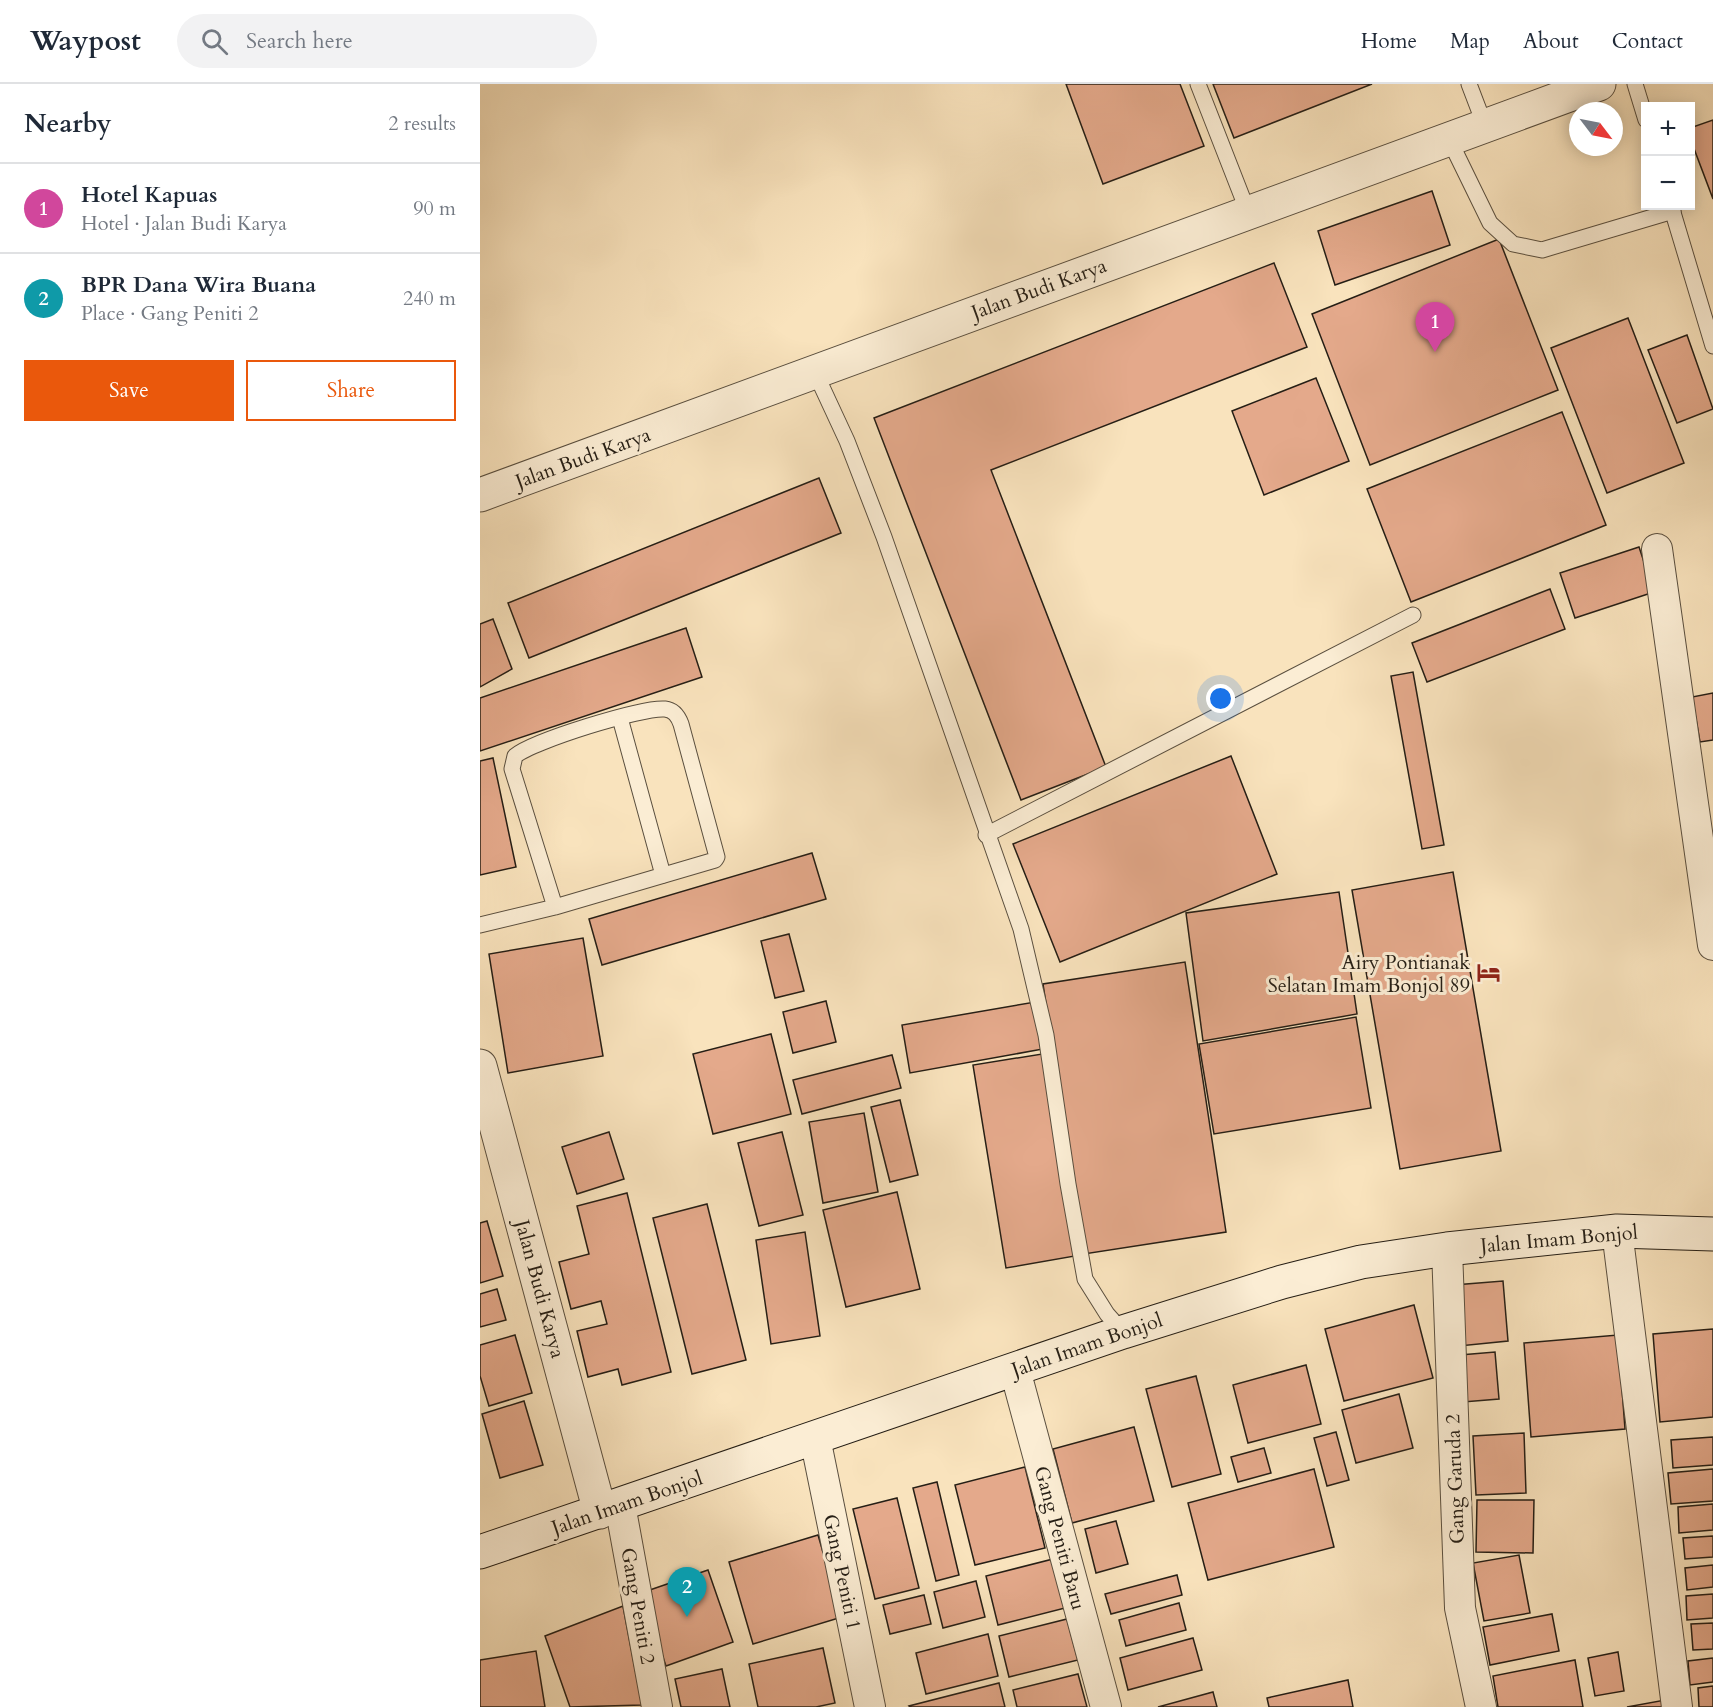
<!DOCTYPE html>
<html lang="en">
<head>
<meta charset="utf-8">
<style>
	:root { --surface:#fff; --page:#f2f2f3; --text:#1f2937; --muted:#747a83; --line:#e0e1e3; --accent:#ea580c }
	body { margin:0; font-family:Cardo,serif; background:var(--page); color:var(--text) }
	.controls { position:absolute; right:18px; top:18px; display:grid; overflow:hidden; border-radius:0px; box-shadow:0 3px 15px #0003 }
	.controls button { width:54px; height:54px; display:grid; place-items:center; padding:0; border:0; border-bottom:2px solid var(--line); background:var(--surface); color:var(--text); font:30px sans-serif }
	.compass { position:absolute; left:1089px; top:18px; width:54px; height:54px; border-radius:50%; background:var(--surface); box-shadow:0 3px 15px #0003; rotate:122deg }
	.you { position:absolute; left:741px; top:615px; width:21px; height:21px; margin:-15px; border:4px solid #fff; border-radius:50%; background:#1a73e8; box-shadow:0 0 0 9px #1a73e833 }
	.badge { display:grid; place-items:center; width:39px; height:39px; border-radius:50%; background:var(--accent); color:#fff; font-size:20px; font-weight:700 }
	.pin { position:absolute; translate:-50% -50px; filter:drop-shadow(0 2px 3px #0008) }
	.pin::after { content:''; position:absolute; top:32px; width:21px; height:18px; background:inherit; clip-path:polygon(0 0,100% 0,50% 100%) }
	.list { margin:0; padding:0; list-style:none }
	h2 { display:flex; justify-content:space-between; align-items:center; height:78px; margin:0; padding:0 24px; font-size:26px }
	h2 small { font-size:20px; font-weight:400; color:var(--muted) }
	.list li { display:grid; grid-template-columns:39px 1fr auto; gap:18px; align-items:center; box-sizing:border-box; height:90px; padding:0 24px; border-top:2px solid var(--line) }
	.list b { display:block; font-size:22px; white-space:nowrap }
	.list p { margin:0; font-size:20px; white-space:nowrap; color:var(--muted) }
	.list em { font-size:20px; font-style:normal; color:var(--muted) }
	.actions { display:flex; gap:12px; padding:18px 24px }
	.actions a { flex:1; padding:14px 0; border:2px solid var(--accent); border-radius:0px; text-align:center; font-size:21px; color:var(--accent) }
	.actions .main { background:var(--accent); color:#fff }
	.icon { flex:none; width:33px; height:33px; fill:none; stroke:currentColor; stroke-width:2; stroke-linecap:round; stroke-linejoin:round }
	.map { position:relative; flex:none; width:1233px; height:1623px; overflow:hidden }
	header { display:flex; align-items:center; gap:36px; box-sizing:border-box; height:84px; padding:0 30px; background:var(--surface); border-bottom:2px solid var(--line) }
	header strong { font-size:28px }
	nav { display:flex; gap:33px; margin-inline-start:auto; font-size:21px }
	.search { width:420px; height:54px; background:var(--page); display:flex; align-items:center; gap:15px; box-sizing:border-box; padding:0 21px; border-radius:33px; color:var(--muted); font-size:22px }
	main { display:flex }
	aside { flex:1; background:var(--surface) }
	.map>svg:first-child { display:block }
</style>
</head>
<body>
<header>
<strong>Waypost</strong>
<div class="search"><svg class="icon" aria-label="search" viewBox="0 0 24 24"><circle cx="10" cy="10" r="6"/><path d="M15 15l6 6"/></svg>Search here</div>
<nav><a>Home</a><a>Map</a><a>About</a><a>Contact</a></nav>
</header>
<main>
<aside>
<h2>Nearby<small>2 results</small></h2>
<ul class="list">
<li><span class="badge" style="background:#d1479c">1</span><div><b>Hotel Kapuas</b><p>Hotel · Jalan Budi Karya</p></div><em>90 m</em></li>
<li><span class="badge" style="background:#0f9aa8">2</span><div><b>BPR Dana Wira Buana</b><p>Place · Gang Peniti 2</p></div><em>240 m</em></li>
</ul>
<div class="actions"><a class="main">Save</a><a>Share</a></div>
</aside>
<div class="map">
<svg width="1233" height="1623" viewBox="0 0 1233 1623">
	<rect width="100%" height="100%" fill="#f9e3bd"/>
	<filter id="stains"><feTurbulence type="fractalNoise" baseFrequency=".00333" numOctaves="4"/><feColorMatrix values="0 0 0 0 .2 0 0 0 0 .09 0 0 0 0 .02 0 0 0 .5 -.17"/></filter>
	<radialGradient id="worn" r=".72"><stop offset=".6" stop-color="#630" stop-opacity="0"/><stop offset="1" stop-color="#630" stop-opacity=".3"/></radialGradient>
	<g fill="#e4a98b" stroke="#251e15" stroke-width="1.5">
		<path d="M 586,0 L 700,0 L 724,62 L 623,100 Z"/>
		<path d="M 733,0 L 892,0 L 754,54 Z"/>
		<path d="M 1233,36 L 1233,115 L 1210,54 L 1210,44 Z"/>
		<path d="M 952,107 L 970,161 L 855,201 L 838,147 Z"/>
		<path d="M 1019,155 L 1078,306 L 890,381 L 832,230 Z"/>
		<path d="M 794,179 L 827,263 L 511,386 L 626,683 L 541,716 L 394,334 Z"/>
		<path d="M 1148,234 L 1204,379 L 1127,409 L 1071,264 Z"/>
		<path d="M 1207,251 L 1233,325 L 1197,339 L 1168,266 Z"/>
		<path d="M 836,294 L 869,377 L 784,411 L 752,327 Z"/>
		<path d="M 1082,328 L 1126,441 L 931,518 L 887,405 Z"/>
		<path d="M 339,394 L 361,449 L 49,574 L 28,519 Z"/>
		<path d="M 1159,463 L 1174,508 L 1095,534 L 1080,489 Z"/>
		<path d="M 1070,505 L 1085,545 L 947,598 L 932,559 Z"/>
		<path d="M 13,535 L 32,585 L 0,603 L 0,540 Z"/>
		<path d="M 206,544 L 222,593 L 0,667 L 0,614 Z"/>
		<path d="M 933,588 L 964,761 L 942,765 L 911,592 Z"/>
		<path d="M 1233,609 L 1233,656 L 1220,658 L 1212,613 Z"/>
		<path d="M 751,672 L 797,790 L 580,878 L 533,760 Z"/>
		<path d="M 13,674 L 36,783 L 0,791 L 0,677 Z"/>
		<path d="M 332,769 L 346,815 L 122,881 L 109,835 Z"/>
		<path d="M 973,788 L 1021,1067 L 920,1085 L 872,806 Z"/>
		<path d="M 859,808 L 877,930 L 723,957 L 706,829 Z"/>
		<path d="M 309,850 L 324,907 L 295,914 L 281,857 Z"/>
		<path d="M 103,854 L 123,972 L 28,989 L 9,870 Z"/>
		<path d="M 705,878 L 746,1148 L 604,1170 L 563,900 Z"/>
		<path d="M 346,917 L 356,958 L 313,969 L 303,928 Z"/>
		<path d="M 555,918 L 563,965 L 430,989 L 422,941 Z"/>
		<path d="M 876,933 L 891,1024 L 734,1050 L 719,960 Z"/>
		<path d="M 291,950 L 311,1030 L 233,1050 L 213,970 Z"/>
		<path d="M 562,970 L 595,1172 L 526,1184 L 493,981 Z"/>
		<path d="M 412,971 L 421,1004 L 322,1030 L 313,996 Z"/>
		<path d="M 420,1016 L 438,1091 L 410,1098 L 391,1023 Z"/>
		<path d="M 384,1029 L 398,1108 L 343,1119 L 329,1038 Z"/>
		<path d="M 129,1048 L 144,1095 L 97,1110 L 82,1063 Z"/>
		<path d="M 302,1048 L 323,1131 L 279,1142 L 258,1059 Z"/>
		<path d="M 417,1108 L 440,1205 L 366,1223 L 343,1126 Z"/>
		<path d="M 147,1109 L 191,1288 L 142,1301 L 138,1285 L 108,1293 L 97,1247 L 127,1240 L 121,1217 L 91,1225 L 79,1178 L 109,1170 L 97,1122 Z"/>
		<path d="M 227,1120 L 266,1276 L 212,1290 L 173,1134 Z"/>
		<path d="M 7,1137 L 23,1192 L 0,1199 L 0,1139 Z"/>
		<path d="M 325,1148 L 340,1252 L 291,1260 L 276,1156 Z"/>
		<path d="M 1023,1197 L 1028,1257 L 979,1262 L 974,1201 Z"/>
		<path d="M 17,1205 L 26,1236 L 0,1243 L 0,1210 Z"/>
		<path d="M 934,1221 L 953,1294 L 864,1317 L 845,1245 Z"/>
		<path d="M 1233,1245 L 1233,1333 L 1180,1338 L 1173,1250 Z"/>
		<path d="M 35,1251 L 52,1309 L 9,1322 L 0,1292 L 0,1261 Z"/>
		<path d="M 1138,1251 L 1145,1345 L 1051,1353 L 1044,1259 Z"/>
		<path d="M 1015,1268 L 1019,1315 L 983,1318 L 980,1271 Z"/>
		<path d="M 826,1281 L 841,1340 L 768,1359 L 753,1301 Z"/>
		<path d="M 716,1292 L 741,1390 L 692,1403 L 666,1305 Z"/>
		<path d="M 919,1310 L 933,1364 L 876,1379 L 862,1326 Z"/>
		<path d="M 44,1317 L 63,1381 L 20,1394 L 2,1330 Z"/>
		<path d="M 654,1343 L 674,1417 L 592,1439 L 573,1365 Z"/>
		<path d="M 856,1348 L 869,1396 L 847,1402 L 834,1354 Z"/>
		<path d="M 1044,1349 L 1046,1409 L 996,1411 L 993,1352 Z"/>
		<path d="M 1233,1353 L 1233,1381 L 1193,1384 L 1191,1356 Z"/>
		<path d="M 784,1364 L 791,1389 L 758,1398 L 751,1373 Z"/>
		<path d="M 545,1383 L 565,1464 L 495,1481 L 475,1401 Z"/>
		<path d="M 834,1385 L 854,1463 L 728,1496 L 708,1419 Z"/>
		<path d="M 1233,1385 L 1233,1417 L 1191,1420 L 1188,1389 Z"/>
		<path d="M 457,1398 L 479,1491 L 456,1497 L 433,1404 Z"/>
		<path d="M 417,1414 L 439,1504 L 395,1515 L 373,1425 Z"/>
		<path d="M 997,1416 L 1054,1416 L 1053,1469 L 996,1468 Z"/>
		<path d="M 1233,1420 L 1233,1446 L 1199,1449 L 1198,1423 Z"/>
		<path d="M 636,1437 L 648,1480 L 616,1489 L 605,1445 Z"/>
		<path d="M 338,1451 L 362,1533 L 273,1560 L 249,1478 Z"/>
		<path d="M 1233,1452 L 1233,1473 L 1205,1475 L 1203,1454 Z"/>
		<path d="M 1039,1471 L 1050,1529 L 1004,1537 L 993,1479 Z"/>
		<path d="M 577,1474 L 589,1523 L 518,1541 L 506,1492 Z"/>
		<path d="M 1233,1481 L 1233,1503 L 1207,1506 L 1205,1484 Z"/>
		<path d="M 228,1486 L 253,1558 L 186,1582 L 161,1509 Z"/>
		<path d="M 697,1491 L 702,1511 L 631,1530 L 625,1510 Z"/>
		<path d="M 496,1497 L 505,1533 L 463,1544 L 454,1508 Z"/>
		<path d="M 1233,1510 L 1233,1534 L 1207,1536 L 1206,1512 Z"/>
		<path d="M 444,1511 L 451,1540 L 410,1550 L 403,1521 Z"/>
		<path d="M 699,1519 L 706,1546 L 646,1562 L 639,1536 Z"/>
		<path d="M 143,1522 L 162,1621 L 90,1623 L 65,1552 Z"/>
		<path d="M 1072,1530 L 1079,1567 L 1010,1581 L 1003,1543 Z"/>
		<path d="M 587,1535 L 598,1576 L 529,1593 L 519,1552 Z"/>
		<path d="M 1233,1539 L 1233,1565 L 1213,1566 L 1211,1540 Z"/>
		<path d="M 508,1550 L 518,1592 L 446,1610 L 436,1569 Z"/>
		<path d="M 713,1554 L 722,1586 L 648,1606 L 640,1574 Z"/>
		<path d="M 343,1564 L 355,1619 L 336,1623 L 278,1623 L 269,1580 Z"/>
		<path d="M 56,1567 L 65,1623 L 0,1623 L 0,1576 Z"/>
		<path d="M 1138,1568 L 1144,1607 L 1115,1612 L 1108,1574 Z"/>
		<path d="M 1233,1574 L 1233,1598 L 1210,1601 L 1208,1577 Z"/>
		<path d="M 1095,1576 L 1103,1623 L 1018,1623 L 1013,1592 Z"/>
		<path d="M 242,1585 L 250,1623 L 201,1623 L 195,1595 Z"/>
		<path d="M 598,1590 L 607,1623 L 537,1623 L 533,1606 Z"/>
		<path d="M 868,1596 L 873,1623 L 789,1623 L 787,1614 Z"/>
		<path d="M 519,1599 L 525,1623 L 430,1623 L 429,1622 Z"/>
		<path d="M 1233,1602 L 1233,1623 L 1219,1623 L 1218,1604 Z"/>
		<path d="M 733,1608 L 737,1623 L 678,1623 Z"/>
		<path d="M 1185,1616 L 1187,1623 L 1147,1623 Z"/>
	</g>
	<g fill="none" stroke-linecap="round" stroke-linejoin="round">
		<defs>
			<g id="service">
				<path d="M 718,0 L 768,128"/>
				<path d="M 989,0 L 1005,42"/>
				<path d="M 1155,0 L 1166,36"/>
				<path d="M 969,55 L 1010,139 L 1033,160 L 1062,166 L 1193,127"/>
				<path d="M 1191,122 L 1233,262"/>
				<path d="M 335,288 L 367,357 L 404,453 L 541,845 L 566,951 L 588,1100 L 605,1195 L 627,1230 L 643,1248"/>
				<path d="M 140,634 L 183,791"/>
				<path d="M 506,751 L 933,531"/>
				<path d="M 0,841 L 75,823 L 235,776 L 237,773 L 201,640 C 198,632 194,626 185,625 C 162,623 53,657 35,672 L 32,685 L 75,823"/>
			</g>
			<g id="minor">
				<path d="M 1177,465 L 1233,861"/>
				<path d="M 1137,1147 L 1197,1623"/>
				<path d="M 967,1165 L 980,1524 L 1001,1623"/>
				<path d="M 535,1286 L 626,1623"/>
				<path d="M 335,1354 L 390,1623"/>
				<path d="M 140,1421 L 177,1623"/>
			</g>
			<g id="tertiary">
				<path d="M 0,411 L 1119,0"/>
				<path d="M 0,982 L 120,1428"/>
			</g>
			<path id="secondary" d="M 0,1468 L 643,1248 L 802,1198 L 881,1178 L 967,1165 L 1137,1147 L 1233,1150"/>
		</defs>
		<use href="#service" stroke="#5a4f3f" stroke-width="17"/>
		<use href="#minor" stroke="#5a4f3f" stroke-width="32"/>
		<use href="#tertiary" stroke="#5a4f3f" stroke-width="35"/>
		<use href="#secondary" stroke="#251e15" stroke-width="35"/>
		<use href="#service" stroke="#fbedd4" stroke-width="15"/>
		<use href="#minor" stroke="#fbedd4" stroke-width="30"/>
		<use href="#tertiary" stroke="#fbedd4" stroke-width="33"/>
		<use href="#secondary" stroke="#fbedd4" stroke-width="33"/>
	</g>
	<defs>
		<symbol id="hotel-bare" viewBox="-9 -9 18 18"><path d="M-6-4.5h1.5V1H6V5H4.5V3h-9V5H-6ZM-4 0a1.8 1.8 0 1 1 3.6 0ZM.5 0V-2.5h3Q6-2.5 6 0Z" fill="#8f2418" stroke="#fbedd4" stroke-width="2.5" paint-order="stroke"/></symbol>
	</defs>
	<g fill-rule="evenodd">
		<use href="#hotel-bare" x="992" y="872" width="33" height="33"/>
	</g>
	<g text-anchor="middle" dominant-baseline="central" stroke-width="6" stroke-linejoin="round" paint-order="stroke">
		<g font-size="20" fill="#251e15" stroke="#fbedd4">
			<text transform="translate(559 205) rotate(-20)">Jalan Budi Karya</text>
			<text transform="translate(103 374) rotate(-20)">Jalan Budi Karya</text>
			<text transform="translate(1079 1155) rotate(-5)">Jalan Imam Bonjol</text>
			<text transform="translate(60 1205) rotate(75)">Jalan Budi Karya</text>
			<text transform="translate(607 1261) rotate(-19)">Jalan Imam Bonjol</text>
			<text transform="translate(975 1395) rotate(-92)">Gang Garuda 2</text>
			<text transform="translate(147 1419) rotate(-19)">Jalan Imam Bonjol</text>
			<text transform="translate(580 1454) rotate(75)">Gang Peniti Baru</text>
			<text transform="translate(362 1488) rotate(78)">Gang Peniti 1</text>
			<text transform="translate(158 1522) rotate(80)">Gang Peniti 2</text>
		</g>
		<g font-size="20" fill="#251e15" stroke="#fbedd4" text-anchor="end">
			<text x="990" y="878">Airy Pontianak<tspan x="990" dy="23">Selatan Imam Bonjol 89</tspan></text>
		</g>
	</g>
	<rect width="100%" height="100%" filter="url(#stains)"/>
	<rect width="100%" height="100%" fill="url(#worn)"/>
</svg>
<div class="controls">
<button>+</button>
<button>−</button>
</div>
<svg class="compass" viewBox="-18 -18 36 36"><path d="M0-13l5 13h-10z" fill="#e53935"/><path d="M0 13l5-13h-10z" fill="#747a83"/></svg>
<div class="you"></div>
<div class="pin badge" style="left:955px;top:268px;background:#d1479c">1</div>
<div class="pin badge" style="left:207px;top:1533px;background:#0f9aa8">2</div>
</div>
</main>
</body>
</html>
